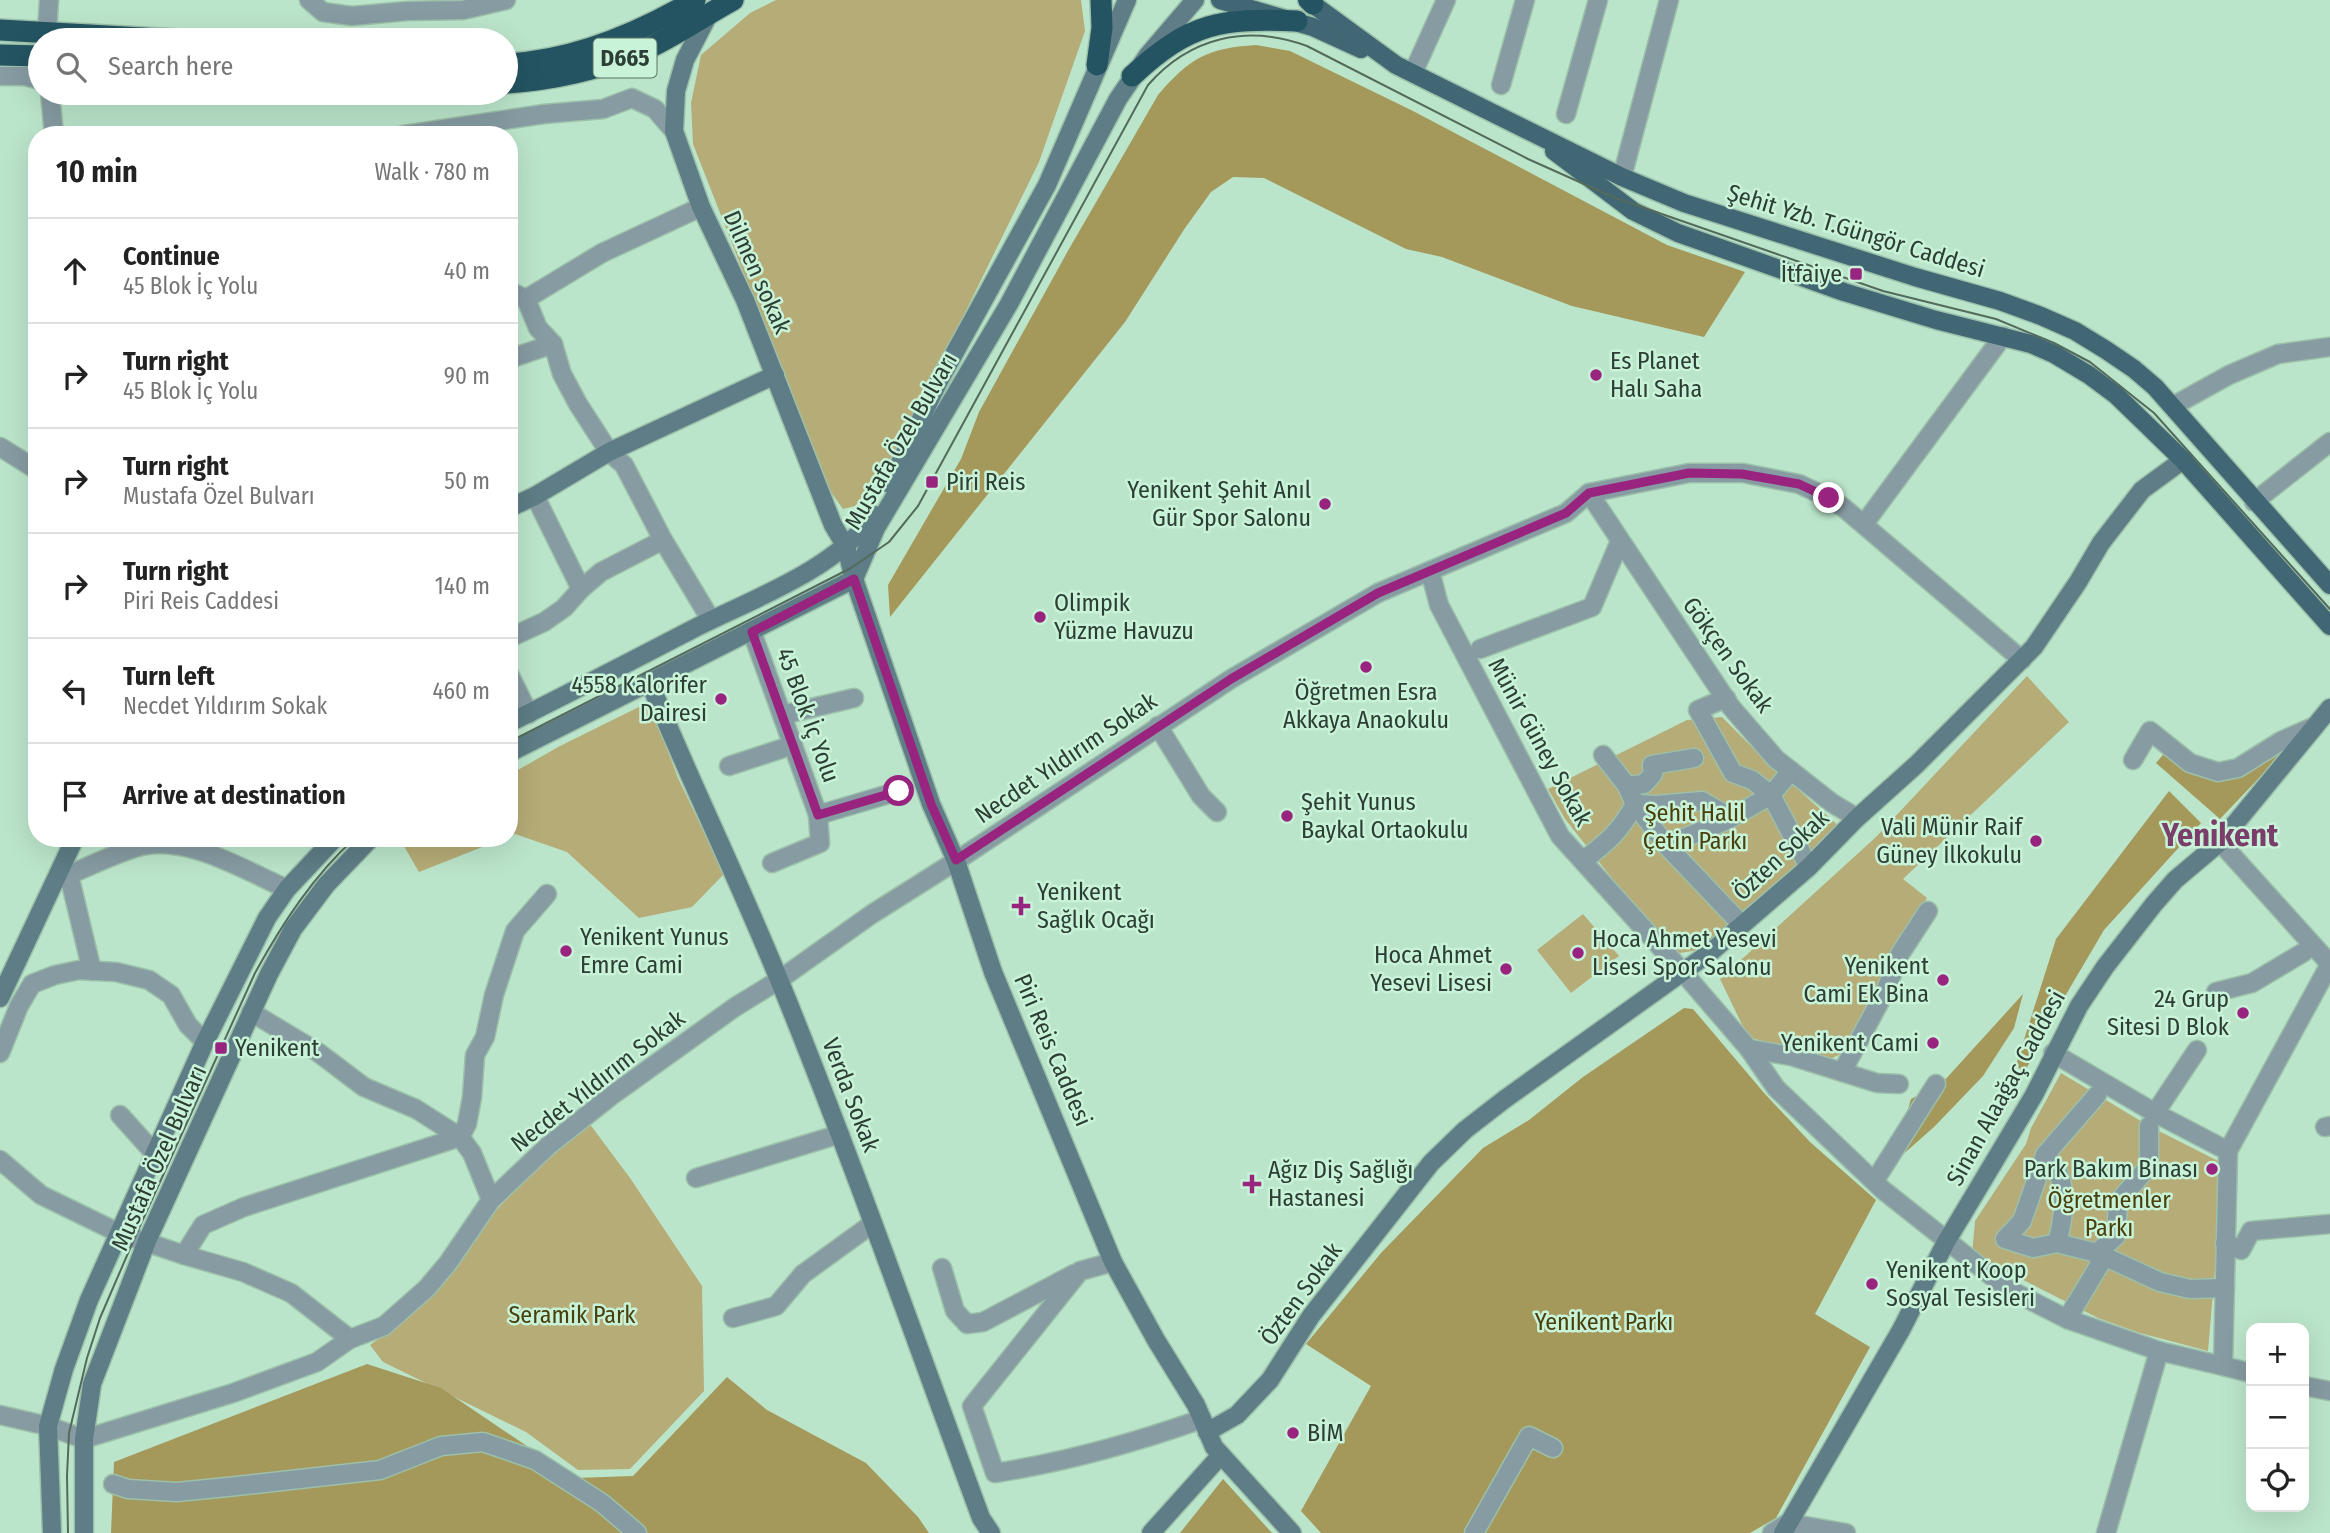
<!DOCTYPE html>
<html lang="en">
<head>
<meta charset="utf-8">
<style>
	:root { --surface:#fff; --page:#f2f2f2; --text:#222; --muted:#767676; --line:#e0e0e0 }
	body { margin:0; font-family:"Fira Sans Condensed",sans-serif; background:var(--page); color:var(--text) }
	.controls { position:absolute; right:21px; bottom:21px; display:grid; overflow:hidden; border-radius:14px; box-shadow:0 7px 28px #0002 }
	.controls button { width:63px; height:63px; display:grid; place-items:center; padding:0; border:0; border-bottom:2px solid var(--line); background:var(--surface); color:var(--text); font:35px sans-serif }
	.stop { position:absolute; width:21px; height:21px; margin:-16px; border:5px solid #99247f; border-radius:50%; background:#fff }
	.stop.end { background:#99247f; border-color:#fff; box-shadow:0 2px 7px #0008 }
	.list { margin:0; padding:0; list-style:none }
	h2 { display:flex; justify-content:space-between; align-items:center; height:91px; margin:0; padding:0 28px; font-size:30px }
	h2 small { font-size:23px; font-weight:400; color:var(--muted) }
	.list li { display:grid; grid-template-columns:46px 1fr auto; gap:21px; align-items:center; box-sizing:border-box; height:105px; padding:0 28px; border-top:2px solid var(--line) }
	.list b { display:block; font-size:26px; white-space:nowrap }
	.list p { margin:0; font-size:23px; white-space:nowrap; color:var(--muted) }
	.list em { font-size:23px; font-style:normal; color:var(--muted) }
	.icon { flex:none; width:38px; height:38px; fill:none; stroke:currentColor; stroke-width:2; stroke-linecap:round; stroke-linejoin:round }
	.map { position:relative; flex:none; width:2330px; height:1533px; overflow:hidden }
	.search { position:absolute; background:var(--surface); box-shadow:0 7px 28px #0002; left:28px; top:28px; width:490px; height:77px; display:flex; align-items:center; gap:18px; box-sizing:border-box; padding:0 24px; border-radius:38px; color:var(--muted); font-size:26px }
	.panel { position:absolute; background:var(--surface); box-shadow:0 7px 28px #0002; left:28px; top:126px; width:490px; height:721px; border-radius:28px }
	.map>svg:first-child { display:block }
</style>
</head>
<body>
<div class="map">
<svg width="2330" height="1533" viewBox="0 0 2330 1533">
	<rect width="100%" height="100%" fill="#bbe5cb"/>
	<g fill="#b6ac77">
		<path d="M 776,0 L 1081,0 L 1085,31 L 1039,162 L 902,441 L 859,505 L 843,509 L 828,488 L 693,144 L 691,103 L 701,55 L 750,13 Z"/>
		<path d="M 2027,676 L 2069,722 L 1903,879 L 1927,898 L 1891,962 L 1847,1051 L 1828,1060 L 1748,1037 L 1720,979 L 1876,837 Z"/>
		<path d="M 649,702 L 678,778 L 724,874 L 692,907 L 639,918 L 567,852 L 515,834 L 509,837 L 509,775 L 560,746 Z"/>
		<path d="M 1722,717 L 1764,759 L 1840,827 L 1704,949 L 1680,953 L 1664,944 L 1565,819 L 1548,789 L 1687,720 Z"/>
		<path d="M 405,838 L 505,838 L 419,872 L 401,841 Z"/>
		<path d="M 1583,914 L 1619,956 L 1571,993 L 1537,950 Z"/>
		<path d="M 2061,1073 L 2149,1126 L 2224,1164 L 2208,1351 L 2140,1333 L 2098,1318 L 1972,1254 L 1975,1221 L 2026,1144 L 2031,1128 Z"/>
		<path d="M 589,1123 L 630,1178 L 702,1286 L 704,1391 L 630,1469 L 578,1470 L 526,1432 L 383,1362 L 370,1345 C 386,1333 407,1321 421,1306 C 445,1281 462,1250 484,1224 C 516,1187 551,1154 589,1123 Z"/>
	</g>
	<g fill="#a4985a">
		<path d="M 1256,45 L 1290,51 L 1413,111 L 1667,245 L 1745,272 L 1704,337 L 1572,306 L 1442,257 L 1406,249 L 1264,178 L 1233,177 L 1211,192 L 1185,228 L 1125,322 L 890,617 L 888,585 L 961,459 L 979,412 L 1069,249 L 1158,95 C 1190,58 1207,48 1256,45 Z"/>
		<path d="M 2298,737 L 2220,819 L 2156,763 L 2167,750 L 2213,778 Z"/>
		<path d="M 2169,791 L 2201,823 L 2104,930 L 2061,1003 L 2024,1073 L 2016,1065 L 2056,939 Z"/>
		<path d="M 2023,994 L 2014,1028 L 1983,1076 L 1934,1127 L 1892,1164 L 1911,1099 L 1943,1082 Z"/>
		<path d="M 1684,1008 L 1693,1009 L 1765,1094 L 1810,1142 L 1876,1200 L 1815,1314 L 1870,1347 L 1776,1518 L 1750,1533 L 1321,1533 L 1301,1511 L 1371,1386 L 1306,1344 L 1381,1253 L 1483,1148 L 1529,1120 L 1583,1077 Z"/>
		<path d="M 367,1364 L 441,1388 L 574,1478 L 633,1476 L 727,1377 L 767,1410 L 866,1463 L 918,1517 L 929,1533 L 111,1533 L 114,1462 Z"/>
		<path d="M 1223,1479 L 1272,1533 L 1180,1533 Z"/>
	</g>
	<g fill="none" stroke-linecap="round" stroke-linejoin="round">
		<defs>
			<g id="street">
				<path d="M 309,0 L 323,12 L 352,16 L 407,11 L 463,10 L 506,0"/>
				<path d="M 47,32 L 49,0"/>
				<path d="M 1413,73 L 1446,0"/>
				<path d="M 0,76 L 25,76 L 40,80"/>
				<path d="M 1501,85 L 1525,0"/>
				<path d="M 50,93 L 54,135"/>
				<path d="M 1566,114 L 1598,0"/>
				<path d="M 404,135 L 544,114 L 603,109 L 632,98 L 655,109 L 674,131"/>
				<path d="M 1622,177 L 1669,0"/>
				<path d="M 509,291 L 526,299 L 602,253 L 701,207"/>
				<path d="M 526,299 L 538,328 L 553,344 L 562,374 L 578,404 L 609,452 L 624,465 L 663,540 L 711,620"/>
				<path d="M 509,359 L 553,344"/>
				<path d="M 2173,406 L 2229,375 L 2278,354 L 2330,347"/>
				<path d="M 0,447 L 37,470"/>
				<path d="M 1589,493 L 1731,707 L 1776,759 L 1832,803 L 1857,818"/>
				<path d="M 535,496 L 581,589"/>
				<path d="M 2254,502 L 2330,442"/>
				<path d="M 1864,524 L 2003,336"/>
				<path d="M 1430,571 L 1439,605 L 1560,836 L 1682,971 L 1749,1049 L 1776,1088 L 1883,1190 L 2008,1289 L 2067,1319 L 2159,1351 L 2223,1366"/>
				<path d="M 752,632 L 818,815 L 899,791"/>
				<path d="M 509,638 L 544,622 L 564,608 L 581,589 L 601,572 L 663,540"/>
				<path d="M 1480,649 L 1592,607 L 1620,541"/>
				<path d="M 509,674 L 529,714"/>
				<path d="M 1726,698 L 1698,710 L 1733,773 L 1752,780 L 1771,795 L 1809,867"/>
				<path d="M 782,715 L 854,698"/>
				<path d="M 1158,726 L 1201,796 L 1217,812"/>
				<path d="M 1603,755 L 1627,786 L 1644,784 L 1653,774 L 1652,765 L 1694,758"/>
				<path d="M 2133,760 L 2150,731 L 2190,763 L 2218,772 L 2238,768 L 2281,741 L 2315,726"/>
				<path d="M 729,766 L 793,745"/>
				<path d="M 1627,786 L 1635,804 L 1666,845 C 1688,836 1709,829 1731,818"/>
				<path d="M 2220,842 L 2330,964"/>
				<path d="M 1666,845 L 1742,925"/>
				<path d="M 1583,861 C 1608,841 1619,833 1635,804 L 1656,805 L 1702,801 L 1731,818 L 1771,795 L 1791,771"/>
				<path d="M 772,863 L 820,843 L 818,815"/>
				<path d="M 69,875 L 92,971"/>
				<path d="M 56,880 C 83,870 114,853 141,846 C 188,835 244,870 287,889"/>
				<path d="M 2216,992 L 2252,983 L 2304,952"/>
				<path d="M 251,1012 L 319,1053 L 364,1087 L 416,1109 L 460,1137 L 472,1153 L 491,1200"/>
				<path d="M 1749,1049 L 1791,1056 L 1842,1072 L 1885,992 L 1900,954 L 1928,911"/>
				<path d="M 0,1053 L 19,1006 L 32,984 L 55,975 L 79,970 L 116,972 L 149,980 L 171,995 L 188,1025 L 205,1042"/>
				<path d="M 2053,1053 L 2155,1113 L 2228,1151 L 2223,1366 L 2251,1373"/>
				<path d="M 1842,1072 L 1877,1083 L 1899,1084"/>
				<path d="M 2097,1095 L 2045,1155 L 2022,1221 L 2005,1239 L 2033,1248 L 2057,1243 L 2097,1253 L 2160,1282 L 2190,1289 L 2225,1288"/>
				<path d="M 2155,1113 L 2197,1050"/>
				<path d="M 120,1115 L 155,1154"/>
				<path d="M 2325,1127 L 2330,1126"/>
				<path d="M 2228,1151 L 2330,964"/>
				<path d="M 2045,1155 C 2070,1178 2065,1213 2057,1243"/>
				<path d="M 0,1160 L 41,1195 L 119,1233 L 184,1255 L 243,1272 L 291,1293 L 350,1339"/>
				<path d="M 1879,1174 L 1936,1084"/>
				<path d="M 696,1178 L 840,1134"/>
				<path d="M 2225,1243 L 2241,1250 L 2251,1231 L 2330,1224"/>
				<path d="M 184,1255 L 203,1225 L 244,1207 L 460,1137 L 467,1124 L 472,1097 L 475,1055 L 485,1037 L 494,995 L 515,931 L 547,894"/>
				<path d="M 1113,1262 L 1080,1271 L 972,1406 L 995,1473 C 1066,1462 1134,1443 1202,1419"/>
				<path d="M 942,1268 L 955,1311 L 967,1324 L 983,1322 L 1074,1274"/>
				<path d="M 733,1318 L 776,1306 L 803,1274 L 872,1224"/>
				<path d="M 2067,1319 L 2100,1264 L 2097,1253 L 2116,1236 L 2118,1202 L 2149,1166 L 2149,1126"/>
				<path d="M 2304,1386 L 2330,1391"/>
				<path d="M 0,1415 L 48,1426 L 84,1439 L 233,1393 L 317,1362 L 350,1339 L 384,1326 L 427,1288 L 448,1263 L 491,1200 L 548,1146 L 611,1096 L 735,1007 L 779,980 L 872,914 L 956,861 L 1231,679 L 1378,593 L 1566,513 L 1589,493 L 1689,473 L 1743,473 L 1799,484 L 1829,498 L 1844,508 L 2022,660"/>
				<path d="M 113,1484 L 128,1489 L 177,1492 L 237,1486 L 380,1470 L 441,1446 L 483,1442 L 535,1460 L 602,1503 L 637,1533"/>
				<path d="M 1474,1533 L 1529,1436 L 1553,1448"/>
				<path d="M 1772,1533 L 1788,1523 L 1846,1533"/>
				<path d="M 2106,1533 L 2159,1351"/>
			</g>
			<g id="secondary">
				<path d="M 709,14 L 685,60 L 676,91 L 674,131 L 701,207 L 745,300 L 833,525 L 846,547 L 854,579 L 931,804 L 956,861 L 993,972 L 1113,1262 L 1156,1340 L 1196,1405 L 1214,1447 L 1292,1533"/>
				<path d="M 890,484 L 938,383 L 1047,185 L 1127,0"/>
				<path d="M 509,508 L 535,496 L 609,452 L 775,375"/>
				<path d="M 649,681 C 691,783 739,881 780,982 C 852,1159 915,1339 981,1518 L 991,1533"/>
				<path d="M 509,723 C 572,692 633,660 695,628 C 757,597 832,571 875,515"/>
				<path d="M 509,753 L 854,579 L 876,528 L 1009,304 L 1118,99 L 1148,55 L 1195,0"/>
				<path d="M 0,998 L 75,838"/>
				<path d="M 1207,1432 L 1237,1415 L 1270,1380 L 1311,1316 L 1431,1163 L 1465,1130 L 1505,1099 L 1712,951 L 1809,867 L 1857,818 L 1916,765 L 2034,647 L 2078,582 L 2101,543 L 2142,490 L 2183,460"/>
				<path d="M 52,1533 L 48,1426 L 64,1369 L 89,1300 L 205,1042 L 267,918 L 287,889 L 335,838"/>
				<path d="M 84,1533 L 84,1439 L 92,1384 L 147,1241 L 269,974 L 293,929 L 326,885 L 371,838"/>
				<path d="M 1151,1533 L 1221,1455"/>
				<path d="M 1783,1533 L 1901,1330 L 1946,1242 L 2034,1095 L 2079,1006 L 2105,967 L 2154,904 L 2175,880 L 2220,842 L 2330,708"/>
			</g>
			<g id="primary">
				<path d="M 1220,0 L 1313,27 L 1361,49"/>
				<path d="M 1307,0 L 1396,65 L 1622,177 L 1684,203 L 1915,277 L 2000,301 L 2041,316 L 2075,331 L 2106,350 L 2134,369 L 2155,387 L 2330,585"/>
				<path d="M 1554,151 L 1633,211 L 1678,233 L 1844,292 L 1936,320 L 2031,344 L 2054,354 L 2089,375 L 2116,395 L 2183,460 L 2330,626"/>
			</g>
			<g id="highway">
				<path d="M 1309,0 L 1313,4"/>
				<path d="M 0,30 L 178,40"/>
				<path d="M 0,55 L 40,56"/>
				<path d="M 506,64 C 572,61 639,33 695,0"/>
				<path d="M 1097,65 L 1102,28 L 1101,0"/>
				<path d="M 1132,76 C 1190,22 1221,18 1297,21"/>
				<path d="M 506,83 C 553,80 594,71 638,53 C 671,39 702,17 733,0"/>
			</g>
		</defs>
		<use href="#street" stroke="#9cc0aa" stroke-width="21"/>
		<use href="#secondary" stroke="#9cc0aa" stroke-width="21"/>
		<use href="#primary" stroke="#9cc0aa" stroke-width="21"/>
		<use href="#highway" stroke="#9cc0aa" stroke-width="24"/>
		<use href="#street" stroke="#869ba2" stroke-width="18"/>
		<use href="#secondary" stroke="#5e7d86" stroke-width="18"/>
		<use href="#primary" stroke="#406773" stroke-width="18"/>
		<use href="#highway" stroke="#245462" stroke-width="21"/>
		<g stroke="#536b5c" stroke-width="2">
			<path d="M 509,742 L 851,568 L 889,542 L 918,506 L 1148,85 C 1190,37 1247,24 1307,46 L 1528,159 L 1613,197 L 1883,291 L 1996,319 L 2054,343 L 2090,362 L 2154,413 L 2330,609"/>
			<path d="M 68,1533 L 67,1476 L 69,1433 L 87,1358 L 100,1318 L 135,1237 L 255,973 C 282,924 313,876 355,838"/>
		</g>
	</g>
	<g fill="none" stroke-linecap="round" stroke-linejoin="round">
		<path stroke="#99247f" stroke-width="9" d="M 899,791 L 818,815 L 752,632 L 854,579 L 931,804 L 956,860 L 1231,679 L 1378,593 L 1566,513 L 1589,493 L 1689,473 L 1742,474 L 1799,484 L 1829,498"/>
	</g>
	<g fill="#99247f" stroke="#c8f3d8" stroke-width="2.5">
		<rect x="1849" y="267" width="14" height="14" rx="3.5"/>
		<circle cx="1596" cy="375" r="7"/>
		<rect x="925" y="475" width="14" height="14" rx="3.5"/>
		<circle cx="1325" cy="504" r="7"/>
		<circle cx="1040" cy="617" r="7"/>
		<circle cx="1366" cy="667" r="7"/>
		<circle cx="721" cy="699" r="7"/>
		<circle cx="1287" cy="816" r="7"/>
		<circle cx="2036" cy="841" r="7"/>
		<path d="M1017.5 895.5h7v7h7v7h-7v7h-7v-7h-7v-7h7z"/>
		<circle cx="566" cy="951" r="7"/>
		<circle cx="1578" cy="953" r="7"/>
		<circle cx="1506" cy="969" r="7"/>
		<circle cx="1943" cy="980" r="7"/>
		<circle cx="2243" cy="1013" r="7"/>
		<circle cx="1933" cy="1043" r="7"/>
		<rect x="214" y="1041" width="14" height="14" rx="3.5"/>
		<circle cx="2212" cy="1169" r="7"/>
		<path d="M1248.5 1173.5h7v7h7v7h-7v7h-7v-7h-7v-7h7z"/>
		<circle cx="1872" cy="1284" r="7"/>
		<circle cx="1293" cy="1433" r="7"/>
	</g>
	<g text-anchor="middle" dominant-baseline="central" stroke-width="5" stroke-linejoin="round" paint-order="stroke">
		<rect fill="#c8f3d8" stroke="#5c7465" stroke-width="2" x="593.5" y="38.5" width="63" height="39" rx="5"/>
		<g font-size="23" font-weight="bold" fill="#2d3e34">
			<text x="625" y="58">D665</text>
		</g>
		<g font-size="24" fill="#2d3e34" stroke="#c8f3d8">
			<text transform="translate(1856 231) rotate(17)">Şehit Yzb. T.Güngör Caddesi</text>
			<text transform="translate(757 272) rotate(66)">Dilmen sokak</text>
			<text transform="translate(901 441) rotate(-60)">Mustafa Özel Bulvarı</text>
			<text transform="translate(1728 655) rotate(54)">Gökçen Sokak</text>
			<text transform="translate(808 715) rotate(70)">45 Blok İç Yolu</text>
			<text transform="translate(1540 742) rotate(61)">Münir Güney Sokak</text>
			<text transform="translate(1066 758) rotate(-34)">Necdet Yıldırım Sokak</text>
			<text transform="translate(1781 855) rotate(-43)">Özten Sokak</text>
			<text transform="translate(1053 1050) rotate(67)">Piri Reis Caddesi</text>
			<text transform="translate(598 1081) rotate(-38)">Necdet Yıldırım Sokak</text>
			<text transform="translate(2006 1088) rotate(-61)">Sinan Alaağaç Caddesi</text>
			<text transform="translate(851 1095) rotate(69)">Verda Sokak</text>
			<text transform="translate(159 1158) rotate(-66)">Mustafa Özel Bulvarı</text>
			<text transform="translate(1301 1294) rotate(-54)">Özten Sokak</text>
		</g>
		<g font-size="24" fill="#2d3e34" stroke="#c8f3d8" text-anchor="start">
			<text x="1842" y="274" text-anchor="end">İtfaiye</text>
			<text x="1610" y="361">Es Planet<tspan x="1610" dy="28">Halı Saha</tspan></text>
			<text x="946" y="482">Piri Reis</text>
			<text x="1311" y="490" text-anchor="end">Yenikent Şehit Anıl<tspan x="1311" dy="28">Gür Spor Salonu</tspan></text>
			<text x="1054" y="603">Olimpik<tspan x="1054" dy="28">Yüzme Havuzu</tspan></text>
			<text x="707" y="685" text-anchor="end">4558 Kalorifer<tspan x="707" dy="28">Dairesi</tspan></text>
			<text x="1366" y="692" text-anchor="middle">Öğretmen Esra<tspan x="1366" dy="28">Akkaya Anaokulu</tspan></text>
			<text x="1301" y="802">Şehit Yunus<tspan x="1301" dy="28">Baykal Ortaokulu</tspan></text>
			<text x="2022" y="827" text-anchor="end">Vali Münir Raif<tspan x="2022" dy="28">Güney İlkokulu</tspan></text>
			<text x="1037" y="892">Yenikent<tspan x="1037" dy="28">Sağlık Ocağı</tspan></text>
			<text x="580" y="937">Yenikent Yunus<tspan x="580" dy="28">Emre Cami</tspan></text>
			<text x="1592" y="939">Hoca Ahmet Yesevi<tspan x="1592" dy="28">Lisesi Spor Salonu</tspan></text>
			<text x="1492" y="955" text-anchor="end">Hoca Ahmet<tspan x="1492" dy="28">Yesevi Lisesi</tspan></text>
			<text x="1929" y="966" text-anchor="end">Yenikent<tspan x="1929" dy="28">Cami Ek Bina</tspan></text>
			<text x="2229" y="999" text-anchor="end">24 Grup<tspan x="2229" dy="28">Sitesi D Blok</tspan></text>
			<text x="1919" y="1043" text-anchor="end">Yenikent Cami</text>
			<text x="235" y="1048">Yenikent</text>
			<text x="2198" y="1169" text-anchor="end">Park Bakım Binası</text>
			<text x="1268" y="1170">Ağız Diş Sağlığı<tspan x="1268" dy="28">Hastanesi</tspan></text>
			<text x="1886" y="1270">Yenikent Koop<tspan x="1886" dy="28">Sosyal Tesisleri</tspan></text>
			<text x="1307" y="1433">BİM</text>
		</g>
		<g font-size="24" fill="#49400d" stroke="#c8f3d8">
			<text x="1695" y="813">Şehit Halil<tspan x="1695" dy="28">Çetin Parkı</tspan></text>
			<text x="2109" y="1200">Öğretmenler<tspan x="2109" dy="28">Parkı</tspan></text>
			<text x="572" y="1315">Seramik Park</text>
			<text x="1604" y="1322">Yenikent Parkı</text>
		</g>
		<g font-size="32" font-weight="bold" fill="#793e69" stroke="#c8f3d8">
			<text x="2220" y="835">Yenikent</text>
		</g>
	</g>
</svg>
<div class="controls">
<button>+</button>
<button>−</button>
<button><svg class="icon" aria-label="locate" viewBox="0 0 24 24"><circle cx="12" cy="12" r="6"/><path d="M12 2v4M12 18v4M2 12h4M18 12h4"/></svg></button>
</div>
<div class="stop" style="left:899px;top:791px"></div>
<div class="stop end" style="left:1829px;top:498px"></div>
<div class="search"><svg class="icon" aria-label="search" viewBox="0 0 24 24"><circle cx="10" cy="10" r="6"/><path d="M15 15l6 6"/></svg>Search here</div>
<section class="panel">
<h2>10 min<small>Walk · 780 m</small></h2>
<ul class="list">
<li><svg class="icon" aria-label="ahead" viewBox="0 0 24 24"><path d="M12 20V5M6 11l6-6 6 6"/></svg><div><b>Continue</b><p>45 Blok İç Yolu</p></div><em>40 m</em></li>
<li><svg class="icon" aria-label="right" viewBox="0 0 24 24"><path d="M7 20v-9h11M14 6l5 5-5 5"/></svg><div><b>Turn right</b><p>45 Blok İç Yolu</p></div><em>90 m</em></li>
<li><svg class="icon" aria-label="right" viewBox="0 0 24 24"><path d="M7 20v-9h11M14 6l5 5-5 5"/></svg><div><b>Turn right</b><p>Mustafa Özel Bulvarı</p></div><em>50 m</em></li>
<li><svg class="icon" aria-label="right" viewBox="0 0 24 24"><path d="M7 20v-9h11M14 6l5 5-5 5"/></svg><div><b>Turn right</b><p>Piri Reis Caddesi</p></div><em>140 m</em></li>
<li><svg class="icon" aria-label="left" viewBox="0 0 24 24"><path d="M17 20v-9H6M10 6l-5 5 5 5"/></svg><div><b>Turn left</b><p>Necdet Yıldırım Sokak</p></div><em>460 m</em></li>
<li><svg class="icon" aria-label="arrive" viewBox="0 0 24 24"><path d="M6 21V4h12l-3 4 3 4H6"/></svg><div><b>Arrive at destination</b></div></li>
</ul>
</section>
</div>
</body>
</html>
